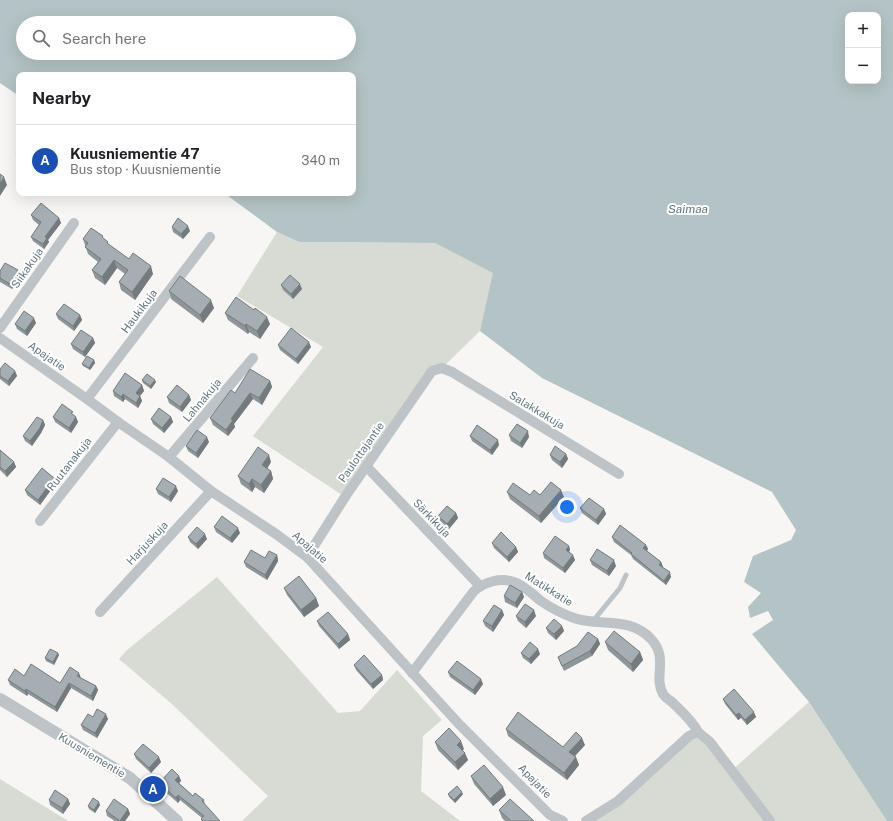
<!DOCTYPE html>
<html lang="en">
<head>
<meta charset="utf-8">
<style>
	:root { --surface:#fff; --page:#f2f2f2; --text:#202124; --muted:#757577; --line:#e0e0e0; --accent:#dd3e2d }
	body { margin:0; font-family:"Public Sans",sans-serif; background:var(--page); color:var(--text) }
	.controls { position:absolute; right:12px; top:12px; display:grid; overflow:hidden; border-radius:8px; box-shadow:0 4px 16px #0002 }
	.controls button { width:36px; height:36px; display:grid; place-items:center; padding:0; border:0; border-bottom:1px solid var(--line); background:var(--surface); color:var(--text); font:20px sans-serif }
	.you { position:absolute; left:567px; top:507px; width:14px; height:14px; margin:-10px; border:3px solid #fff; border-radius:50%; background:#1a73e8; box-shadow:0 0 0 6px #1a73e833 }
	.badge { display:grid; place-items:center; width:26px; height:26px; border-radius:50%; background:var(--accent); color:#fff; font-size:13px; font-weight:700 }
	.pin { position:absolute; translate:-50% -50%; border:2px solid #fff; box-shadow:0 1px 4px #0006 }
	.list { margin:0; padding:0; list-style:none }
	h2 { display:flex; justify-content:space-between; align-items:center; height:52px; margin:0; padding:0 16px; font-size:17px }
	h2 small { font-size:13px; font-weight:400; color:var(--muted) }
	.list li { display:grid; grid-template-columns:26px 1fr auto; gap:12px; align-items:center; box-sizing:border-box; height:72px; padding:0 16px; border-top:1px solid var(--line) }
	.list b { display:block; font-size:15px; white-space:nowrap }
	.list p { margin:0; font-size:13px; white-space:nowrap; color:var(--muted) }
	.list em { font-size:13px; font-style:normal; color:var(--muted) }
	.icon { flex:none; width:22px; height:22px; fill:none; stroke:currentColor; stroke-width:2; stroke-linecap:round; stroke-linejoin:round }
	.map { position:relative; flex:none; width:893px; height:821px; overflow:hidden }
	.search { position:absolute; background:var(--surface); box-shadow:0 4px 16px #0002; left:16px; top:16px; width:340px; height:44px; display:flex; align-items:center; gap:10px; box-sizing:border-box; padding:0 14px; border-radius:22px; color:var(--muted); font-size:15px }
	.panel { position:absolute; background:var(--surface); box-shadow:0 4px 16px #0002; left:16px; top:72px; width:340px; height:124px; border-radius:8px }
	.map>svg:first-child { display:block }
</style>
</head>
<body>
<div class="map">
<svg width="893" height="821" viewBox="0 0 893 821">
	<rect width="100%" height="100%" fill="#f7f6f4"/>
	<g fill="#d7dbd3">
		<path d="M 277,232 L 299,242 L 435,243 L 494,273 L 480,331 L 442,368 L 432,371 L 345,497 L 253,436 L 323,347 L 237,296 Z"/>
		<path d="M 217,577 L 338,713 L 360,711 L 397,670 L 442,720 L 423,736 L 421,791 L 460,821 L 242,821 L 268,796 L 173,705 L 119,659 L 127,650 Z"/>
		<path d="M 809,702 L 887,821 L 586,821 L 698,732 L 732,770 Z"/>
		<path d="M 0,779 L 68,821 L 0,821 Z"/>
	</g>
	<path fill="#b4c3c5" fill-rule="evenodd" d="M 0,0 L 893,0 L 893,821 L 887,821 L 809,702 L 752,634 L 773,620 L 768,611 L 750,618 L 748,607 L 761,593 L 744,582 L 753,556 L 791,540 L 796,530 L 772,492 L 542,378 L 480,331 L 493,273 L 435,243 L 299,242 L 277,232 L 224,193 L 353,193 L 353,75 L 19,75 L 19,96 L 0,83 ZM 848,15 L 878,15 L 878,81 L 848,81 ZM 23,23 L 349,23 L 349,53 L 23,53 Z"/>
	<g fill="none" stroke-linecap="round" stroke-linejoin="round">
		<path stroke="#bdc3c6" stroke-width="5" d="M 593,621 L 620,588 L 626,575"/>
		<g stroke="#bdc3c6" stroke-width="10">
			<path d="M 0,328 L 74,223"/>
			<path d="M 0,338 L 87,399 L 118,422 L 169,457 L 211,491 L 276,534 L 307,557 L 458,723 L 550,815 L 563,821"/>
			<path d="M 87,399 L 210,237"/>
			<path d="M 169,457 L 253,358"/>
			<path d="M 366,466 L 480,586"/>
			<path d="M 40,521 L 118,422"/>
			<path d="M 307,557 L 345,497 L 432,371 L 442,368 L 452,372 L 619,474"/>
			<path d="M 100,612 L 211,491"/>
			<path d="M 412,673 L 474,591 C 485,582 500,577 514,582 C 524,585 533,595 541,601 C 551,608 563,614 574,618 C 600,627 630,616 651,639 C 669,658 653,676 663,694 C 665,697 669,700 672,702 C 681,711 692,720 698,732"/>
			<path d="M 586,821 L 618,801 L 689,736 L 698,732 L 710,742 L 770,821"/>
		</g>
		<path stroke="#bdc3c6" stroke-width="12" d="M 0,699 L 130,778 L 177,821"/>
	</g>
	<g fill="#8e969a">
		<path d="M 31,215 L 59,218 L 61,223 L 48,240 L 49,242 L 44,249 L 33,241 L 31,237 L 39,225 L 33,220 Z"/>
		<path d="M 172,227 L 190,231 L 183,239 L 173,232 Z"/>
		<path d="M 83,239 L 104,239 L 109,245 L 129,259 L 153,274 L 135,300 L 121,290 L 119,282 L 125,274 L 117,268 L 105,285 L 95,278 L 92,270 L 98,262 L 88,254 Z"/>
		<path d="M 0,271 L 20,276 L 12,289 L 0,282 Z"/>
		<path d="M 281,285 L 302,289 L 293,299 L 283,290 Z"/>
		<path d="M 169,291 L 214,308 L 203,323 L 171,299 Z"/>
		<path d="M 225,313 L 270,324 L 260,339 L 249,332 L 248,334 L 228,320 Z"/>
		<path d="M 56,314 L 80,315 L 82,320 L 74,331 L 58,319 Z"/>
		<path d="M 36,323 L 27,336 L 17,329 L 15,324 Z"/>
		<path d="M 93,338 L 95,343 L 85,357 L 73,349 L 71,344 Z"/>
		<path d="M 278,345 L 311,347 L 298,364 L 280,350 Z"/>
		<path d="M 94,360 L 95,363 L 90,370 L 83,366 L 82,364 Z"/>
		<path d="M 0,369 L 15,371 L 17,376 L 9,386 L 0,379 Z"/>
		<path d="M 142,380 L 156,382 L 151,389 L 143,383 Z"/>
		<path d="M 270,381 L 272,387 L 262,405 L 253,399 L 234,424 L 235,427 L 228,436 L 213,425 L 210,418 L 235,393 Z"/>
		<path d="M 142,385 L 144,391 L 140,396 L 142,401 L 138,408 L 125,399 L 123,402 L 114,396 L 113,391 Z"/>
		<path d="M 189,395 L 191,400 L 182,412 L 169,403 L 167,397 Z"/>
		<path d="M 74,415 L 78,422 L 71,433 L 55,422 L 53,417 Z"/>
		<path d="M 171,417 L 173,422 L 164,433 L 153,424 L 151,419 Z"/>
		<path d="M 43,420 L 45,425 L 41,433 L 32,446 L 25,441 L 23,436 Z"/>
		<path d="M 509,435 L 529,437 L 522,448 L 511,441 Z"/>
		<path d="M 470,436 L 499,445 L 492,455 L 472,441 Z"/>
		<path d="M 209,442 L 198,458 L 188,451 L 186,446 Z"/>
		<path d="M 0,450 L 14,462 L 16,467 L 7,477 L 0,470 Z"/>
		<path d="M 566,454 L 568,459 L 562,468 L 552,460 L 550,455 Z"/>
		<path d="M 271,462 L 267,469 L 271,471 L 273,479 L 264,493 L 255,487 L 252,492 L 241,484 L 238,476 Z"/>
		<path d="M 56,483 L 40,505 L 27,495 L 25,490 Z"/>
		<path d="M 156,489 L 178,491 L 171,502 L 158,494 Z"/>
		<path d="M 507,492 L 530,495 L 564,497 L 541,523 L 510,499 Z"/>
		<path d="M 580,508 L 604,509 L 606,514 L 598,525 L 582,513 Z"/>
		<path d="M 456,513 L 458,518 L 449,529 L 440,521 L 438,516 Z"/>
		<path d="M 214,527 L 240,533 L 232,543 L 216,532 Z"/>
		<path d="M 188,537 L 207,539 L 198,549 L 190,542 Z"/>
		<path d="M 612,537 L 646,545 L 648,549 L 647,551 L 661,562 L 663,567 L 663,568 L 671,577 L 666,585 L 633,559 L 631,555 L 614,542 Z"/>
		<path d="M 492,543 L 516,547 L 518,552 L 509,562 L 494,548 Z"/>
		<path d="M 569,546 L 570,550 L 569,552 L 575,560 L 565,573 L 544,558 L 543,553 Z"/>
		<path d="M 277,555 L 278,561 L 267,580 L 246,567 L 244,562 Z"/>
		<path d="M 590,560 L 616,566 L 609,576 L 592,565 Z"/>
		<path d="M 284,588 L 316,598 L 319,606 L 304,617 L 287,595 Z"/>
		<path d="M 522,592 L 524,597 L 517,608 L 505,602 L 504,596 Z"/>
		<path d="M 502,610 L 504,615 L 493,632 L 485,626 L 483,621 Z"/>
		<path d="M 516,616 L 536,616 L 526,628 L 518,621 Z"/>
		<path d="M 317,621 L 348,634 L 350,640 L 339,649 L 319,626 Z"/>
		<path d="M 562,626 L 564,631 L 556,640 L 548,633 L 546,628 Z"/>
		<path d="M 598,639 L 600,644 L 592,656 L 564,671 L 560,662 L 558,657 Z"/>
		<path d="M 605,642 L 640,652 L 643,660 L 633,672 L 608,650 Z"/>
		<path d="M 521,653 L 540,654 L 531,664 L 523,658 Z"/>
		<path d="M 59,655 L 54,665 L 46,661 L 45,658 Z"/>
		<path d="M 354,665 L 382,675 L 383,680 L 373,689 L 356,670 Z"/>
		<path d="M 448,672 L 483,684 L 475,695 L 450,677 Z"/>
		<path d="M 24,676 L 60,683 L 81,678 L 96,686 L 98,690 L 93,701 L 71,688 L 57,712 L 28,694 L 27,696 L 10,685 L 8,680 Z"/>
		<path d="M 723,699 L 756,717 L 747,725 L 741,718 L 738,720 L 725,704 Z"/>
		<path d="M 93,717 L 108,719 L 97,738 L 83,730 L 81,725 Z"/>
		<path d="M 506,729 L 563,747 L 585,745 L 575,756 L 579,765 L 567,780 L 508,736 Z"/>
		<path d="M 435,742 L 464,749 L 462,750 L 468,760 L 458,770 L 438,750 Z"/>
		<path d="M 134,754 L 161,762 L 151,773 L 136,759 Z"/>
		<path d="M 179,776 L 181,781 L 179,783 L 193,796 L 204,800 L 205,805 L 220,821 L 202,821 L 201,819 L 202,818 L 180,800 L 178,803 L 161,788 L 159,783 Z"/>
		<path d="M 471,776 L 506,795 L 493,806 L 474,784 Z"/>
		<path d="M 448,794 L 463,794 L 455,803 L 449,797 Z"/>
		<path d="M 68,799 L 70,804 L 63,814 L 50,805 L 49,800 Z"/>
		<path d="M 100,805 L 95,813 L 89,809 L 88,806 Z"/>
		<path d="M 128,809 L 130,814 L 125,821 L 115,821 L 107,816 L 106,811 Z"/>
		<path d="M 499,810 L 534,821 L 505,821 L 502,818 Z"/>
	</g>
	<g fill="#747a7d">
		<path d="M 4,177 L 7,185 L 0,196 L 0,184 Z"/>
		<path d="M 59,218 L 61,223 L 48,240 L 49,242 L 44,249 L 43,244 L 45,237 Z"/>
		<path d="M 188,226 L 190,231 L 183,239 L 181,234 Z"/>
		<path d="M 114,260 L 117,268 L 105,285 L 102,277 Z"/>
		<path d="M 151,266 L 153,274 L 135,300 L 132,292 Z"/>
		<path d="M 18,270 L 20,276 L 12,289 L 10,284 Z"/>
		<path d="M 300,284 L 302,289 L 293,299 L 291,294 Z"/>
		<path d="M 211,300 L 214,308 L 203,323 L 200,315 Z"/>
		<path d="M 80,315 L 82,320 L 74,331 L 73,326 Z"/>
		<path d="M 267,317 L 270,324 L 260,339 L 257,331 Z"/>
		<path d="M 34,318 L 36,323 L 27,336 L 25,331 Z"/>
		<path d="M 246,324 L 249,332 L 248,334 L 245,326 Z"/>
		<path d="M 93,338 L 95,343 L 85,357 L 83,352 Z"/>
		<path d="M 309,342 L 311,347 L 298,364 L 296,359 Z"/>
		<path d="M 94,360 L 95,363 L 90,370 L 89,368 Z"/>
		<path d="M 15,371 L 17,376 L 9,386 L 8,381 Z"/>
		<path d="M 155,380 L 156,382 L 151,389 L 150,386 Z"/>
		<path d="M 270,381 L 272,387 L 262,405 L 259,398 Z"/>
		<path d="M 142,385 L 144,391 L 138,398 L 136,393 Z"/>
		<path d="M 250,393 L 253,399 L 234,424 L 235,427 L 228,436 L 226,430 L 231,419 Z"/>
		<path d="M 123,394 L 125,399 L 123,402 L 121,397 Z"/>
		<path d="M 189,395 L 191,400 L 182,412 L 180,407 Z"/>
		<path d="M 140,396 L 142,401 L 138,408 L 136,403 Z"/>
		<path d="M 76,417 L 78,422 L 71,433 L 69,428 Z"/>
		<path d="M 171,417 L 173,422 L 164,433 L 162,428 Z"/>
		<path d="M 43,420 L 45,425 L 41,433 L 32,446 L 30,441 Z"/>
		<path d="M 528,431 L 529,437 L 522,448 L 520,443 Z"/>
		<path d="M 207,437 L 209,442 L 198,458 L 196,453 Z"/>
		<path d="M 498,440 L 499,445 L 492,455 L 490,450 Z"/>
		<path d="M 566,454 L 568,459 L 562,468 L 560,462 Z"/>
		<path d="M 269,455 L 271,462 L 264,473 L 262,465 Z"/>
		<path d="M 14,462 L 16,467 L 7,477 L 5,471 Z"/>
		<path d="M 271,471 L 273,479 L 264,493 L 261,485 Z"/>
		<path d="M 54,478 L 56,483 L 40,505 L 38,500 Z"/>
		<path d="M 252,479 L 255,487 L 252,492 L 249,484 Z"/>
		<path d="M 176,486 L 178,491 L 171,502 L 169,497 Z"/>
		<path d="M 561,490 L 564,497 L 541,523 L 539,516 Z"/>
		<path d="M 604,509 L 606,514 L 598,525 L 596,520 Z"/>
		<path d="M 456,513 L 458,518 L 449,529 L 447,524 Z"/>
		<path d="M 238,528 L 240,533 L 232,543 L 230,538 Z"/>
		<path d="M 205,534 L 207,539 L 198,549 L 196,544 Z"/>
		<path d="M 646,545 L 648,549 L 645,553 L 643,548 Z"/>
		<path d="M 569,546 L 570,550 L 568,554 L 566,550 Z"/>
		<path d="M 516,547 L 518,552 L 509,562 L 507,557 Z"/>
		<path d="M 277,555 L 278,561 L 267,580 L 265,575 Z"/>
		<path d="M 573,555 L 575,560 L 565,573 L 563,568 Z"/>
		<path d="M 614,560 L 616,566 L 609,576 L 607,571 Z"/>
		<path d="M 661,562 L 663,567 L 661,570 L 659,565 Z"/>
		<path d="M 670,572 L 671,577 L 666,585 L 664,581 Z"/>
		<path d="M 522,592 L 524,597 L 517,608 L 515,603 Z"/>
		<path d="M 316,598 L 319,606 L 304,617 L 301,610 Z"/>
		<path d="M 502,610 L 504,615 L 493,632 L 492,626 Z"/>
		<path d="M 534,610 L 536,616 L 526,628 L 525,622 Z"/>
		<path d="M 562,626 L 564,631 L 556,640 L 554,634 Z"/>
		<path d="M 348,634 L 350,640 L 339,649 L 338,644 Z"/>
		<path d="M 598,639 L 600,644 L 592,656 L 590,651 Z"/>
		<path d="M 538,649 L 540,654 L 531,664 L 529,659 Z"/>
		<path d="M 640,652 L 643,660 L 633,672 L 631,664 Z"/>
		<path d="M 58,653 L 59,655 L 54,665 L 53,662 Z"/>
		<path d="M 79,673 L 81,678 L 77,676 Z"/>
		<path d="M 382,675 L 383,680 L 373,689 L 371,684 Z"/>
		<path d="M 481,679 L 483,684 L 475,695 L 473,690 Z"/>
		<path d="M 69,683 L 71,688 L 57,712 L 55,707 Z"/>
		<path d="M 96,686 L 98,690 L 93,701 L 91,696 Z"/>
		<path d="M 26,689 L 28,694 L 27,696 L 25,691 Z"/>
		<path d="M 754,712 L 756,717 L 747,725 L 745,720 Z"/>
		<path d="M 739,713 L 741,718 L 738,720 L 736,715 Z"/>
		<path d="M 106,714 L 108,719 L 97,738 L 95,733 Z"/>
		<path d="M 582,738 L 585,745 L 572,759 L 569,752 Z"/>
		<path d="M 461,741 L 464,749 L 460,753 L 457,745 Z"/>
		<path d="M 465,753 L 468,760 L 458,770 L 455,762 Z"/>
		<path d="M 159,757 L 161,762 L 151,773 L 149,768 Z"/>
		<path d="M 576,757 L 579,765 L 567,780 L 564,773 Z"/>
		<path d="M 179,776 L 181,781 L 177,785 L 175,780 Z"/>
		<path d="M 503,787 L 506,795 L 493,806 L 490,799 Z"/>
		<path d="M 462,792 L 463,794 L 455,803 L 454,800 Z"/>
		<path d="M 178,795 L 180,800 L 178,803 L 176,798 Z"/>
		<path d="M 68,799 L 70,804 L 63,814 L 62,808 Z"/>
		<path d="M 99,802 L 100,805 L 95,813 L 94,810 Z"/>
		<path d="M 128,809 L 130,814 L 125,821 L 120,821 Z"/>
	</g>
	<g fill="#a5afb3" stroke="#747a7d">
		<path d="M 19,150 L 19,156 L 16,154 Z"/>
		<path d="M 0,174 L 4,177 L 0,184 Z"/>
		<path d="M 41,203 L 59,218 L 45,237 L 47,238 L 43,244 L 31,237 L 41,222 L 31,215 Z"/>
		<path d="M 178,218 L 188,226 L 181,234 L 172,227 Z"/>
		<path d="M 91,228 L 103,236 L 102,237 L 108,242 L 107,243 L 129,259 L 133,253 L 151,266 L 132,292 L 119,282 L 128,270 L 114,260 L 102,277 L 92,270 L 101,259 L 85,247 L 88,243 L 83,239 Z"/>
		<path d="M 5,263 L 18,270 L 10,284 L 0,278 L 0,271 Z"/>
		<path d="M 290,275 L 300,284 L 291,294 L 281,285 Z"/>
		<path d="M 180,276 L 211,300 L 200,315 L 169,291 Z"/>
		<path d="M 236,297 L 254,310 L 255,308 L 267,317 L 257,331 L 246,324 L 245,326 L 225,313 Z"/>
		<path d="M 64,304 L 80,315 L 73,326 L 56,314 Z"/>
		<path d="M 24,311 L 34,318 L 25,331 L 15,324 Z"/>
		<path d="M 291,328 L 309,342 L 296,359 L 278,345 Z"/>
		<path d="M 81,330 L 93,338 L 83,352 L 71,344 Z"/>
		<path d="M 87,356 L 94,360 L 89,368 L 82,364 Z"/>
		<path d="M 5,363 L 15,371 L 8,381 L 0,376 L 0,369 Z"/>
		<path d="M 250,369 L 270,381 L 259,398 L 250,393 L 231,419 L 233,420 L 226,430 L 210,418 L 231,390 L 235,393 Z"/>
		<path d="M 125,373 L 142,385 L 136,393 L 140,396 L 136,403 L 123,394 L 121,397 L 113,391 Z"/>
		<path d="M 147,374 L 155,380 L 150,386 L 142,380 Z"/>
		<path d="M 177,385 L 189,395 L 180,407 L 167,397 Z"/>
		<path d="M 62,404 L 73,412 L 71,413 L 76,417 L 69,428 L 53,417 Z"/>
		<path d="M 159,408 L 171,417 L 162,428 L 151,419 Z"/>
		<path d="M 37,417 L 43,420 L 40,428 L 30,441 L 23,436 Z"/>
		<path d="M 517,424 L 528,431 L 520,443 L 509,435 Z"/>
		<path d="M 477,425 L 498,440 L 490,450 L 470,436 Z"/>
		<path d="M 197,430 L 207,437 L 196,453 L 186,446 Z"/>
		<path d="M 555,446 L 566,454 L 560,462 L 550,455 Z"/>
		<path d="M 258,447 L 269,455 L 262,465 L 271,471 L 261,485 L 252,479 L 249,484 L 238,476 Z"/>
		<path d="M 0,450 L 14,462 L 5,471 L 0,467 Z"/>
		<path d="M 42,468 L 54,478 L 38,500 L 25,490 Z"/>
		<path d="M 163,478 L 176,486 L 169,497 L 156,489 Z"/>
		<path d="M 551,482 L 561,490 L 539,516 L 507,492 L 513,483 L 530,495 L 534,490 L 540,495 Z"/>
		<path d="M 589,498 L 604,509 L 596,520 L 580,508 Z"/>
		<path d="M 447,506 L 456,513 L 447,524 L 438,516 Z"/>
		<path d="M 222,516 L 238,528 L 230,538 L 214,527 Z"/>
		<path d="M 620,525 L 646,545 L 643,548 L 661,562 L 659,565 L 670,572 L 664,581 L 631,554 L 632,553 L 612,537 Z"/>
		<path d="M 197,527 L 205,534 L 196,544 L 188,537 Z"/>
		<path d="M 501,532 L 516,547 L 507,557 L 492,543 Z"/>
		<path d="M 555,536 L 569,546 L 566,550 L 573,555 L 563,568 L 543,553 Z"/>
		<path d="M 597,549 L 614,560 L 607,571 L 590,560 Z"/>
		<path d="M 251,550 L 265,558 L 269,551 L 277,555 L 265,575 L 244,562 Z"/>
		<path d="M 299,576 L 316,598 L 301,610 L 284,588 Z"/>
		<path d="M 510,585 L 522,592 L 515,603 L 504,596 Z"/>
		<path d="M 525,604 L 534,610 L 525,622 L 516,616 Z"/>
		<path d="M 494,605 L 502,610 L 492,626 L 483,621 Z"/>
		<path d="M 328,612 L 348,634 L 338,644 L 317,621 Z"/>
		<path d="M 554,619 L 562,626 L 554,634 L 546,628 Z"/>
		<path d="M 614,631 L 640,652 L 631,664 L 605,642 Z"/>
		<path d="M 588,632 L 598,639 L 590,651 L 562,666 L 558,657 L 577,646 Z"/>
		<path d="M 530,642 L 538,649 L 529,659 L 521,653 Z"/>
		<path d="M 50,649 L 58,653 L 53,662 L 45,658 Z"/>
		<path d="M 364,655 L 382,675 L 371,684 L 354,665 Z"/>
		<path d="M 457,661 L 481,679 L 473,690 L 448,672 Z"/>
		<path d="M 31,664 L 60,683 L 70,667 L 79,673 L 77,676 L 96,686 L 91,696 L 69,683 L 55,707 L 26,689 L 25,691 L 8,680 L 15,669 L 24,676 Z"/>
		<path d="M 734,689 L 754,712 L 745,720 L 739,713 L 736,715 L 723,699 Z"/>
		<path d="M 97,709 L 106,714 L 95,733 L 81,725 L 88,714 L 93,717 Z"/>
		<path d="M 518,712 L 563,747 L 576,732 L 582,738 L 569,752 L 576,757 L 564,773 L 506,729 Z"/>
		<path d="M 449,728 L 461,741 L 457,745 L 465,753 L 455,762 L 435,742 Z"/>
		<path d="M 143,744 L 159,757 L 149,768 L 134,754 Z"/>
		<path d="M 484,765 L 503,787 L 490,799 L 471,776 Z"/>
		<path d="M 172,769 L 179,776 L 175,780 L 193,796 L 195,793 L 204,800 L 202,801 L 220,821 L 203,821 L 201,819 L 204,816 L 178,795 L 176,798 L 159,783 Z"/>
		<path d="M 457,786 L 462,792 L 454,800 L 448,794 Z"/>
		<path d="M 55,790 L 68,799 L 62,808 L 49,800 Z"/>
		<path d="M 93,798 L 99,802 L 94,810 L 88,806 Z"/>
		<path d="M 114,799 L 128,809 L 120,821 L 106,811 Z"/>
		<path d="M 510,799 L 534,821 L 511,821 L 499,810 Z"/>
	</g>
	<g text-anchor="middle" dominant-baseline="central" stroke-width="4" stroke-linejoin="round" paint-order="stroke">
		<g font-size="11" fill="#63767e" stroke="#fff">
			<text transform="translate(27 268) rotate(-55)">Siikakuja</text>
			<text transform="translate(139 311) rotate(-53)">Haukikuja</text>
			<text transform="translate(47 356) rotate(35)">Apajatie</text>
			<text transform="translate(202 400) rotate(-50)">Lahnakuja</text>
			<text transform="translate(537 410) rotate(31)">Salakkakuja</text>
			<text transform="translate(361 452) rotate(-55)">Paulottajantie</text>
			<text transform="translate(69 464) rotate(-52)">Ruutanakuja</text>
			<text transform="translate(432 518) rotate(46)">Särkikuja</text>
			<text transform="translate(147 543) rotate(-47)">Harjuskuja</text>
			<text transform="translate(310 547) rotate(41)">Apajatie</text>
			<text transform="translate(549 589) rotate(32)">Matikkatie</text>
			<text transform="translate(92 755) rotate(31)">Kuusniementie</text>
			<text transform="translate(535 781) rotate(46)">Apajatie</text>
		</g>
		<g font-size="12" font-style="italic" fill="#5e7679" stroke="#fff">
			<text x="688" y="209">Saimaa</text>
		</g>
	</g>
</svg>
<div class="controls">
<button>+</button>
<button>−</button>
</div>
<div class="you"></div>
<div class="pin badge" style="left:153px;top:789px;background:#1a4fb4">A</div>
<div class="search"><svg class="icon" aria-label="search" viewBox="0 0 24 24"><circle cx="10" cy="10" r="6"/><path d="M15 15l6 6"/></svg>Search here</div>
<section class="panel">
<h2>Nearby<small></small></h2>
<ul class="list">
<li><span class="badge" style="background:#1a4fb4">A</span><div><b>Kuusniementie 47</b><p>Bus stop · Kuusniementie</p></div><em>340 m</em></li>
</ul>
</section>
</div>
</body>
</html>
